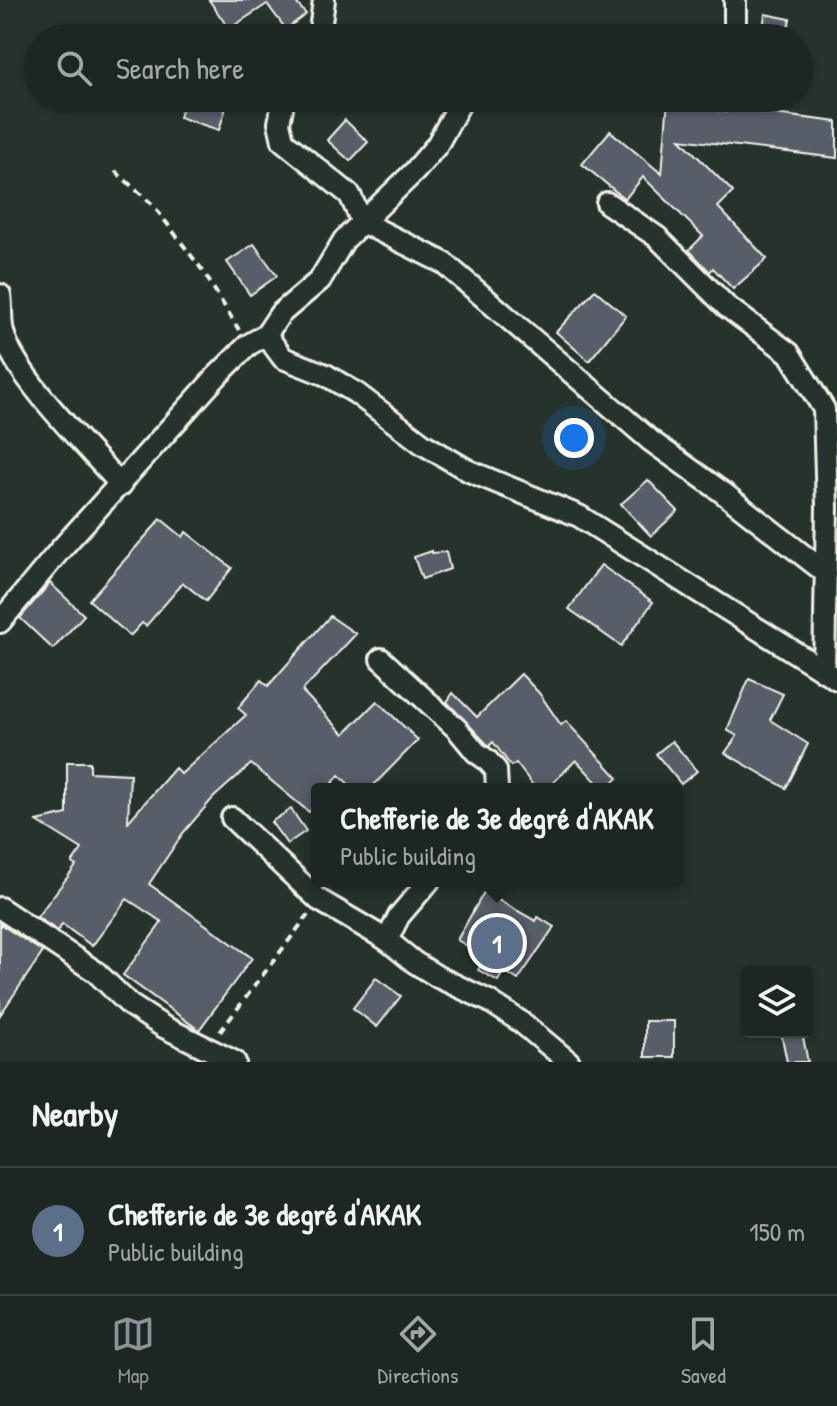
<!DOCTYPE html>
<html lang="en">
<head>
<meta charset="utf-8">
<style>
	:root { --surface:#1c2622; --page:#29322f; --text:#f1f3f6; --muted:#a0a5a5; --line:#3a4340; --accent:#8c9099 }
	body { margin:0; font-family:"Patrick Hand",sans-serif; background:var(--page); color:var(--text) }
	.controls { position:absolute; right:24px; bottom:24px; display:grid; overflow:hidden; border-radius:8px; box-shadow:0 2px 6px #0004 }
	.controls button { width:72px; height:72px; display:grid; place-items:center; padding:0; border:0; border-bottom:2px solid var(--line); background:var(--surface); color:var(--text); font:40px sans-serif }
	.you { position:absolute; left:574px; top:438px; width:28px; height:28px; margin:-20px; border:6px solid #fff; border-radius:50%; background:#1a73e8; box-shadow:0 0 0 12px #1a73e833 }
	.badge { display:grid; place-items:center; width:52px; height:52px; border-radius:50%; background:var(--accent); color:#fff; font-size:26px; font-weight:700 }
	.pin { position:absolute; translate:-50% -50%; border:4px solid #fff; box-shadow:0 2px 8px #0006 }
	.popup { position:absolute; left:311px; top:783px; width:372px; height:104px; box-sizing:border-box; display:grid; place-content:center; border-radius:8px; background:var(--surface); filter:drop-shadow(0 2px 6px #0005); font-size:26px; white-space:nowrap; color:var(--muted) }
	.popup b { font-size:30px; color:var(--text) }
	.popup::after { content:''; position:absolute; left:50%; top:100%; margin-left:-16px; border:16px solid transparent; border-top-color:var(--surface) }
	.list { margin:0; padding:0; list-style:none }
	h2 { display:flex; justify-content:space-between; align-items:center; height:104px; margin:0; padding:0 32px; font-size:34px }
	h2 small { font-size:26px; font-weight:400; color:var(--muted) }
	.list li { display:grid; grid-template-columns:52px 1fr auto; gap:24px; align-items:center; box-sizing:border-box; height:128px; padding:0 32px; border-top:2px solid var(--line) }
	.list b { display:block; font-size:30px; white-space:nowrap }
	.list p { margin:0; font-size:26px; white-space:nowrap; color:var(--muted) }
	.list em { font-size:26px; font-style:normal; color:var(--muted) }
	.icon { flex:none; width:44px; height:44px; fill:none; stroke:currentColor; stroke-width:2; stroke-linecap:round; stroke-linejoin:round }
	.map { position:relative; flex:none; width:837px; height:1062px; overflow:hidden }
	.search { position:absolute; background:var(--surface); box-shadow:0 2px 6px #0004; left:24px; right:24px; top:24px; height:88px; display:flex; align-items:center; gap:20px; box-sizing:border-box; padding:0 28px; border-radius:44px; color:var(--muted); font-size:30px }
	.sheet { height:232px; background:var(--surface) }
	nav { display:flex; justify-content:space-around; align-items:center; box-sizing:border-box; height:112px; border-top:2px solid var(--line); background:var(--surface); font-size:22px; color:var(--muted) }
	nav a { display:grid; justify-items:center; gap:4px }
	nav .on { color:var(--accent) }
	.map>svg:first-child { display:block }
</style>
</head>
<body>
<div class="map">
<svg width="837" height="1062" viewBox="0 0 837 1062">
	<rect width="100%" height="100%" fill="#26332d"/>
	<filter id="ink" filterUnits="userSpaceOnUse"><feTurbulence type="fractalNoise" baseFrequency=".0125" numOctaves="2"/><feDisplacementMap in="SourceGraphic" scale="16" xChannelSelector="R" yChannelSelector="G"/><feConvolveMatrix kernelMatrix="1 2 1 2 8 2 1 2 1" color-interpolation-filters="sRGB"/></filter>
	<g filter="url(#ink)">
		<g fill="#595d6a" stroke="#f4f1e8" stroke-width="2">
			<path d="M 209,0 L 294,0 L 306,14 L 286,29 L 267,4 L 229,29 Z"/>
			<path d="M 765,14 L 790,19 L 786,38 L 762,38 Z"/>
			<path d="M 186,98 L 229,98 L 219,130 L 179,117 Z"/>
			<path d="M 726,98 L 759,98 L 759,112 L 837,122 L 837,158 L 680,139 L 733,192 L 718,207 L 767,259 L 733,289 L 713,268 L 710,272 L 689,250 L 703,236 L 643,177 L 625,199 L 582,164 L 610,131 L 662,174 L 668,99 L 726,112 Z"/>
			<path d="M 345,120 L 368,142 L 350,161 L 327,140 Z"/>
			<path d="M 254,244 L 277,276 L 250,295 L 227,262 Z"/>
			<path d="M 595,290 L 626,316 L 589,361 L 556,332 Z"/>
			<path d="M 648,480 L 678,511 L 651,536 L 621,504 Z"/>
			<path d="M 161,519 L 183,537 L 186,532 L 232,568 L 206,601 L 183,583 L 146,626 L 142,623 L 130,636 L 89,600 Z"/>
			<path d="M 432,551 L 432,553 L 446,552 L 450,569 L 422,579 L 414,557 Z"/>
			<path d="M 601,565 L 653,602 L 621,646 L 569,609 Z"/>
			<path d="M 50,583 L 84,615 L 53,649 L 20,618 Z"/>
			<path d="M 330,616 L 356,634 L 302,691 L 344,734 L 377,701 L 418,740 L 370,789 L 354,789 L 339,775 L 328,789 L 317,789 L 317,802 L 309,812 L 251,764 L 213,798 L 183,833 L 149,884 L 252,958 L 199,1030 L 123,975 L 162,922 L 127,899 L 92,946 L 62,924 L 58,931 L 37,917 L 76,866 L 72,863 L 82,849 L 37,821 L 67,814 L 67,762 L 90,762 L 90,772 L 130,774 L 128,822 L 175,768 L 181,774 L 246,715 L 238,708 L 261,680 L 268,686 Z"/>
			<path d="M 521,674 L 539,693 L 561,725 L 566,721 L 618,778 L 607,789 L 603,789 L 576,760 L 547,789 L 536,789 L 516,763 L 511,766 L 493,742 L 489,746 L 485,742 L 447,702 L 453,693 L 477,717 Z"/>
			<path d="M 749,679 L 783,694 L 770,720 L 808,744 L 786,788 L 725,753 L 737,736 L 727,730 Z"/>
			<path d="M 672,741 L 697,771 L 681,784 L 656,754 Z"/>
			<path d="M 291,809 L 306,831 L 287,844 L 271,822 Z"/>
			<path d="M 484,892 L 536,921 L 538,917 L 554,927 L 518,980 L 504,971 L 498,981 L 478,970 L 486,957 L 457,940 Z"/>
			<path d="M 0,924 L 43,952 L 0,1015 Z"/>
			<path d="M 376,978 L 401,996 L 377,1027 L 353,1008 Z"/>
			<rect x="645" y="1021" width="29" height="36"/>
			<path d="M 781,1032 L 802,1032 L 808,1062 L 787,1062 Z"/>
		</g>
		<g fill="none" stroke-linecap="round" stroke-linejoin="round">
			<defs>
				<g id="minor">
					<path d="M 319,38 L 324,0"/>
					<path d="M 735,38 L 735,0"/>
					<path d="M 284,98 L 279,123 L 283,141 L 350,195 L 362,222 L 444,263 L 651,441 L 722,492 L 826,573"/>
					<path d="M 463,98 L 437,145 L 415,171 L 344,240 L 320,280 L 280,314 L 266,335 L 283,358 L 326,375 L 356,393 L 423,444 L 469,471 L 579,516 L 837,679"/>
					<path d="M 607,203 L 657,237 L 726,306 L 789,353 L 824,409 L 827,507 L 824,671"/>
					<path d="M 0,295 C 2,307 0,320 3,332 C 13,375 90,450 121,485"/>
					<path d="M 0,622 L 60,550 L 217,376 L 248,345 L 266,335"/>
					<path d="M 381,659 L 457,729 L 476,752 L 487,760 L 496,770 L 497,789"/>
					<path d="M 232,818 L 319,900 L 387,940 L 414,962 L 438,977 L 489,1001 L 521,1022 L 569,1062"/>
					<path d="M 0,908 L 96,972 L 130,1005 L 164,1027 L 235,1062"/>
					<path d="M 387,940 L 399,916 L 429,881"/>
				</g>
			</defs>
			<use href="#minor" stroke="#f4f1e8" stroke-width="26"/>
			<g stroke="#f4f1e8" stroke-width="4" stroke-dasharray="8 6" stroke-linecap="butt">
				<path d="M 115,171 L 153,205 L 203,271 L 239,330"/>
				<path d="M 220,1032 L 308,915"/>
			</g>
			<use href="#minor" stroke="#26332d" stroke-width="20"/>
		</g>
	</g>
</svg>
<div class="controls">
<button><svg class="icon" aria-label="layers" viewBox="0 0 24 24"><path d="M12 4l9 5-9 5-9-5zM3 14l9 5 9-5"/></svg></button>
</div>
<div class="you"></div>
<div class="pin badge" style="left:497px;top:943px;background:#5c6f8a">1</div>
<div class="popup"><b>Chefferie de 3e degré d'AKAK</b>Public building</div>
<div class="search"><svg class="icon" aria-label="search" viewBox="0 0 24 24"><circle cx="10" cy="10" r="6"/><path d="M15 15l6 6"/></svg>Search here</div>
</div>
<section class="sheet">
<h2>Nearby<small></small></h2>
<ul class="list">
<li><span class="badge" style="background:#5c6f8a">1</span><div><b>Chefferie de 3e degré d'AKAK</b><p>Public building</p></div><em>150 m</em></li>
</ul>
</section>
<nav>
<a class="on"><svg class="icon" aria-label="map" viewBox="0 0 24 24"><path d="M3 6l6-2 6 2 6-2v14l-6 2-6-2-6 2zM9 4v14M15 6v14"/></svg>Map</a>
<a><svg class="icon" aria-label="directions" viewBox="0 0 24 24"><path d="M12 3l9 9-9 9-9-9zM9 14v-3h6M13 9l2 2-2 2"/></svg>Directions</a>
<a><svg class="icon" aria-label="saved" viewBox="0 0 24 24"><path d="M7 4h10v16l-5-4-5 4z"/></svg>Saved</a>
</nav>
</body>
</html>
